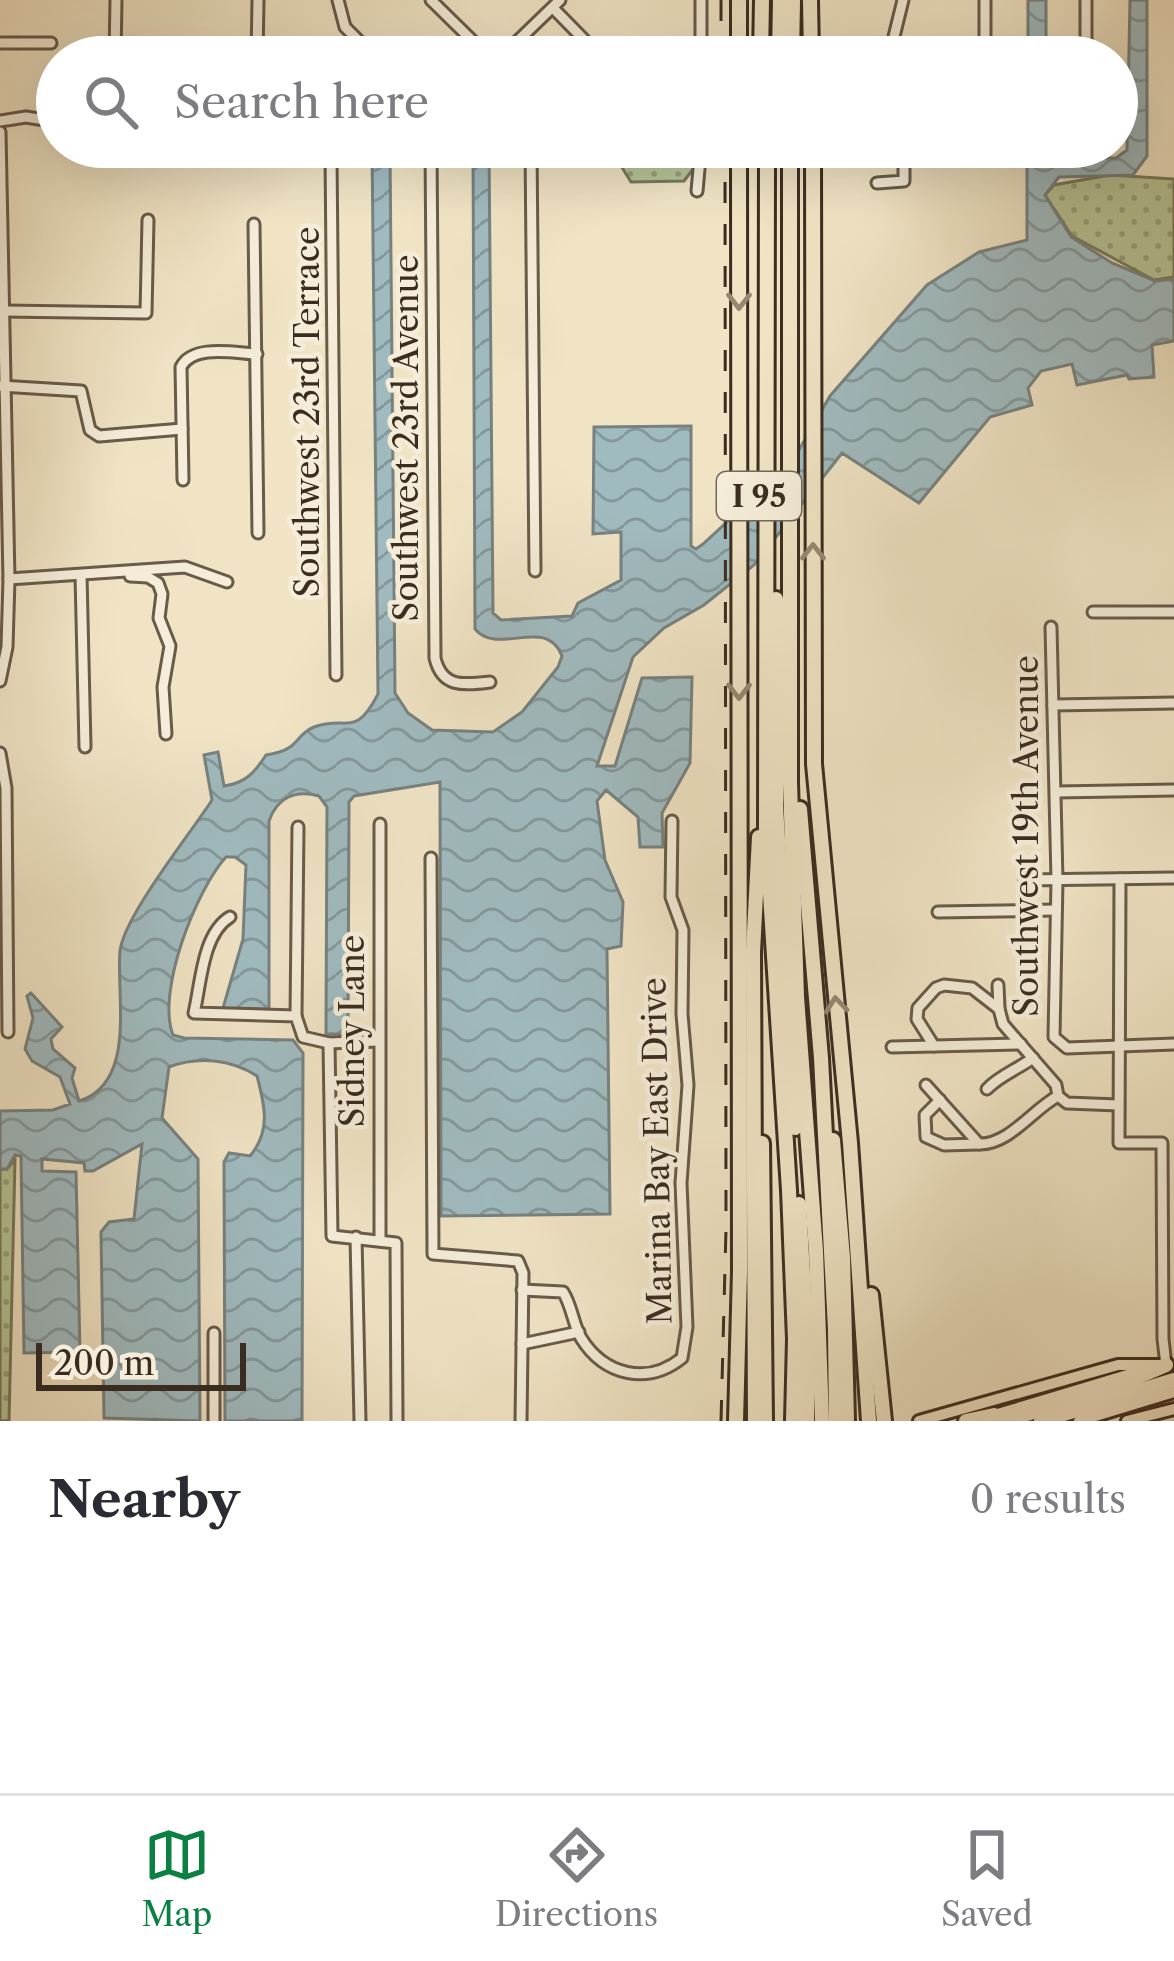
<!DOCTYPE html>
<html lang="en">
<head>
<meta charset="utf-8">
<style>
	:root { --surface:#fff; --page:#f7f7f7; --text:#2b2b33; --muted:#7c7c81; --line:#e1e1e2; --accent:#0b8043 }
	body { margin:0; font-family:"Libre Caslon Text",serif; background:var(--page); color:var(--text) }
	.scale { position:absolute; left:36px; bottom:30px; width:210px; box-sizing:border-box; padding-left:12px; border:6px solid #3a2d20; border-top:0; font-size:33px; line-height:42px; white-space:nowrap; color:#3a2d20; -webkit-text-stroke:9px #f5edd9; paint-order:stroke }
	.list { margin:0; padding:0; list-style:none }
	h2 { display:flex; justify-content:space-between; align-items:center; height:156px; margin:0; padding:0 48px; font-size:51px }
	h2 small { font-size:39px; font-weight:400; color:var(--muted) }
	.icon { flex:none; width:66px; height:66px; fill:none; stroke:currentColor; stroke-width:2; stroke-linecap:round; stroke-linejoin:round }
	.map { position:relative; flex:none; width:1174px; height:1421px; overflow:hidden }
	.search { position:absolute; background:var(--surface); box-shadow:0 12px 48px #0002; left:36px; right:36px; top:36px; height:132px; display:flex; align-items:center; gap:30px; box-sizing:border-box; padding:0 42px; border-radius:66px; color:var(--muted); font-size:45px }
	.sheet { height:372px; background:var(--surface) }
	nav { display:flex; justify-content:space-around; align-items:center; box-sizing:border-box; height:168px; border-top:3px solid var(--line); background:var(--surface); font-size:33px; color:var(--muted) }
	nav a { display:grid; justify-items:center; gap:6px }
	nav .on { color:var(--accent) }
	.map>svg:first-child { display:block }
</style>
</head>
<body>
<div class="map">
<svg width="1174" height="1421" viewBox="0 0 1174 1421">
	<defs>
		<pattern id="park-dots" width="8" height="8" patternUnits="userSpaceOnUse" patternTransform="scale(3)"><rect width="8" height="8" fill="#b7c597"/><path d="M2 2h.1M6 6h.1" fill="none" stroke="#96a07b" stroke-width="1.8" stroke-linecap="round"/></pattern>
		<pattern id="water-waves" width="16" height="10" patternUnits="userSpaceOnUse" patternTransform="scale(3)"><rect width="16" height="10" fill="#a0bbc0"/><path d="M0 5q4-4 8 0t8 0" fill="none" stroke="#83989c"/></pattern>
	</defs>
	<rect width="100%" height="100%" fill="#f0e4c5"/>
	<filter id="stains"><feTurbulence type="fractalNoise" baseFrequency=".00167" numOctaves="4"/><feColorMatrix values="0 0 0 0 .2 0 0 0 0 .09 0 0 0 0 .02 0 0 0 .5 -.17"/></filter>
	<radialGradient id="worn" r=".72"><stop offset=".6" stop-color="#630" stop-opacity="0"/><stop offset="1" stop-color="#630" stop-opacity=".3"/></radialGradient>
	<g fill="url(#park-dots)" stroke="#78795c" stroke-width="3">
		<path d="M 636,46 L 698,46 L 698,57 L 626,57 Z"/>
		<path d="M 697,147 L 697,164 L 684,181 L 631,182 L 610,148 Z"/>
		<path d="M 1110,175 L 1174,179 L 1174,277 L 1154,280 L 1072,236 L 1045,195 L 1054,185 Z"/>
		<path d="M 15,1160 L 9,1421 L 0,1421 L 0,1169 L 7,1169 Z"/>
	</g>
	<g fill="url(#water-waves)" stroke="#778280" stroke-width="3">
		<rect x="1028" y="0" width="18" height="57"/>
		<path d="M 1130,0 L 1147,0 L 1147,156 L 1133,175 L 1059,177 L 1045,195 L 1071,237 L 1112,263 L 1155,281 L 1174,279 L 1174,341 L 1152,345 L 1154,377 L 1129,379 L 1127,375 L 1077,385 L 1072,364 L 1041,371 L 1028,388 L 1032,405 L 990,417 L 919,503 L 842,453 L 754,565 L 704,605 L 664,628 L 633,657 L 597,766 L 615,766 L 642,678 L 692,677 L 690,763 L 662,813 L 663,847 L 640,847 L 638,817 L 606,790 L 597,801 L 605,860 L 623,902 L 621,946 L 607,949 L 610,1214 L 441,1216 L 440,782 L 354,796 L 349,802 L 348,1034 L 326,1034 L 327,807 L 319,796 C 295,789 277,798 269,821 L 269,1009 L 223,1008 L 243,939 L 246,865 L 235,857 L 226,857 C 196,890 156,992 173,1035 L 184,1038 L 293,1040 L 303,1053 L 302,1421 L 225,1421 L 224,1162 L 229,1153 L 250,1156 C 271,1131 265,1106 257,1076 C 231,1059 198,1056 169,1067 L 162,1118 L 198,1159 L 200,1421 L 104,1418 L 101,1232 L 109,1222 L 134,1219 L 142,1144 L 93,1171 L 85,1171 L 84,1163 L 42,1159 L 42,1171 L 76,1172 L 80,1352 L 24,1353 L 21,1156 L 15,1155 L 7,1169 L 0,1169 L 0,1111 L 53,1110 L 70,1104 L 60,1077 L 32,1061 L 25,1049 L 33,1018 L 27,996 L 31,993 L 62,1027 L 51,1039 L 53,1049 L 75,1068 L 72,1078 L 79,1101 C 137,1083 116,997 120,951 C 124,916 191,833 212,800 L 204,755 L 218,752 L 224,786 C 246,783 255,772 266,755 C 301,750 293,736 314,727 C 347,715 355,739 378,694 L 372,147 L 389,147 L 390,153 L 395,693 L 408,713 L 432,730 L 493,732 L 522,712 L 558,667 L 562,656 C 546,615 498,657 475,629 L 473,147 L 489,147 L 493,613 L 501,620 L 572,616 L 578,603 L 621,580 L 621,532 L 593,534 L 594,427 L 691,426 L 691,546 L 696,549 L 703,544 L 792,462 L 830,396 L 927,285 L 979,252 L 1027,240 L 1027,147 L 1047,147 L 1055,158 L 1116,158 L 1127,150 Z"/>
	</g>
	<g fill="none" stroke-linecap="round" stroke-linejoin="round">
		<defs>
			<g id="minor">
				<path d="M 338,0 L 345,27 L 375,57"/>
				<path d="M 431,0 L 489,57"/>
				<path d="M 553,8 L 601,57"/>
				<path d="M 0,43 L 51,43"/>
				<path d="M 115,57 L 116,0"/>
				<path d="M 257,57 L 258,0"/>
				<path d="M 501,57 L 560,0"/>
				<path d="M 701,57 L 701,0"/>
				<path d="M 889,57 L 903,0"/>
				<path d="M 985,57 L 985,0"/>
				<path d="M 1086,57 L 1086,0"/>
				<path d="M 0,121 L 26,117 L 57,122"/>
				<path d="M 0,132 L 9,579 L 7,647 L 0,681"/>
				<path d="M 323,147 L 331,155 L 336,675"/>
				<path d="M 431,147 L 435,658 C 442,688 463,685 490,682"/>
				<path d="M 531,147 L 535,571"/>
				<path d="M 877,183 L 904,181 L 904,147"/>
				<path d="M 697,191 L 701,147"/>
				<path d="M 254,224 L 258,533"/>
				<path d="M 4,311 L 146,313 L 148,220"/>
				<path d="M 0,386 L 81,391 L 90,430 L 99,436 L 182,429"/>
				<path d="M 183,480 L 181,367 C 193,344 234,353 257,354"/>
				<path d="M 81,575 L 85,747"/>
				<path d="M 130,576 L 148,577 L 158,583 L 162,594 L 159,618 L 170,646 L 163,687 L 166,734"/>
				<path d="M 9,579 L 185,567 L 227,582"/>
				<path d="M 1093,612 L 1174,612"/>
				<path d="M 1051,627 L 1057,880 L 1054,1037 L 1067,1048 L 1174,1044"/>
				<path d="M 1053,705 L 1174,703"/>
				<path d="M 0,753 L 6,788 L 8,1032"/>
				<path d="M 1056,792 L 1174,790"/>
				<path d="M 380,824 L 380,1238"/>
				<path d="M 431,858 L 433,1254 L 518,1261 L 523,1273 L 521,1421"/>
				<path d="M 1120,879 L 1119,1143 L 1162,1143 L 1163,1339 L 1166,1365"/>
				<path d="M 1025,880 L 1174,878"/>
				<path d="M 938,912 L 1056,910"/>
				<path d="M 230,917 C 202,934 201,984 194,1013 L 296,1016 L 303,1037 L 329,1043 L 378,1041"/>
				<path d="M 998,985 L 999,1009"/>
				<path d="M 296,1016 L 298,827"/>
				<path d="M 329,1043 L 332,1236 L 396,1243 L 397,1421"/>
				<path d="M 934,1046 L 917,1019 L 918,1008 L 936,988 L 944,985 L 972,988 L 999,1009 L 1003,1024 L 1056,1085 L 1058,1096"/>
				<path d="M 892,1047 L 1021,1044"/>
				<path d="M 926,1085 L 979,1144 C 1009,1145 1032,1110 1058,1096 L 1067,1103 L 1118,1105"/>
				<path d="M 987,1089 C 999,1076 1018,1069 1033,1058"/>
				<path d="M 940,1100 L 925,1115 L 926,1137 L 944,1145 L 979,1144"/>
				<path d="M 356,1237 L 360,1421"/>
				<path d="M 522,1290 L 563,1292 C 572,1306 573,1324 581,1338 C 604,1375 647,1386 682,1358 L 687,1327 L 681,1183 L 688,1085 L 682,1014 L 683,930 L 671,897 L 672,821"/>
				<path d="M 214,1333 L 214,1421"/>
				<path d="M 522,1344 L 579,1332"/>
			</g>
			<g id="major">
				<path d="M 991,1416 L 1134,1373"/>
				<path d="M 919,1421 L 1118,1365 L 1163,1365"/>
				<path d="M 1079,1421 L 1174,1392"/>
				<path d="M 1127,1421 L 1174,1409"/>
			</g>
			<g id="highway">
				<path d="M 739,0 L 739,57"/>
				<path d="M 810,0 L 811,57"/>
				<path d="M 761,57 L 762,0"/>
				<path d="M 779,57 L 780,0"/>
				<path d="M 792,57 L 793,0"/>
				<path d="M 767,147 L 766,831 L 789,1190 L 795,1339 L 793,1421"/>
				<path d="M 790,147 L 790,783 L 797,997 L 816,1251 L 822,1421"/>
				<path d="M 813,147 L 814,764 L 850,1143 L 869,1421"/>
				<path d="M 776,599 L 776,806 L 795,1128"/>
				<path d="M 800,809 L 821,1058 L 835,1329 L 836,1421"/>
				<path d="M 833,1140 L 843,1258 L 847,1421"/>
				<path d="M 762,1143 L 765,1421"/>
				<path d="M 799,1204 L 807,1346 L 807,1421"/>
				<path d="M 871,1295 L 884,1421"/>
				<path d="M 736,1421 L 740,1271 L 739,147"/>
				<path d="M 755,1421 L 753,952 L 759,837"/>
				<path d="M 966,1421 L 994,1415"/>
				<path d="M 1005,1421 L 1126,1382 L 1166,1365"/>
				<path d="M 1041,1421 L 1174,1380"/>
			</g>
		</defs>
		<use href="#minor" stroke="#685b49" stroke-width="15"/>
		<use href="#major" stroke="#3a2d20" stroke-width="16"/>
		<use href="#highway" stroke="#3a2d20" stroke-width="20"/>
		<use href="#minor" stroke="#f5edd9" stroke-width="9"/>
		<use href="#major" stroke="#f0e4c5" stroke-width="10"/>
		<use href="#highway" stroke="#f0e4c5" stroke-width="14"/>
		<g stroke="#3a2d20" stroke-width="3" stroke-dasharray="21 21" stroke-linecap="butt">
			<path d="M 721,0 L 721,57"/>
			<path d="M 721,1421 L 726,1229 L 725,147"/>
		</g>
	</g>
	<defs><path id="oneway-chevron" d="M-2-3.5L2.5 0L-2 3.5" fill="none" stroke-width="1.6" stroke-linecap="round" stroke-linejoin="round" transform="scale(3)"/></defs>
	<g stroke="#958872">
		<use href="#oneway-chevron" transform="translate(739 301) rotate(90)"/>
		<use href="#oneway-chevron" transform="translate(813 552) rotate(-90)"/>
		<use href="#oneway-chevron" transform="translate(739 691) rotate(90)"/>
		<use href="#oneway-chevron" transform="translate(836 1005) rotate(-96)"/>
	</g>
	<g text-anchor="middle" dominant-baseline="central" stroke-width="9" stroke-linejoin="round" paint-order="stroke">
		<rect fill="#f5edd9" stroke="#726758" stroke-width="3" x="717" y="472" width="84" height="48" rx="9"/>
		<g font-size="30" font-weight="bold" fill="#3a2d20">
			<text x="759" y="496">I 95</text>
		</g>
		<g font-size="33" fill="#3a2d20" stroke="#f5edd9">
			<text transform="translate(307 412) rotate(-90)">Southwest 23rd Terrace</text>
			<text transform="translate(406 438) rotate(-90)">Southwest 23rd Avenue</text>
			<text transform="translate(1026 836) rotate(-90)">Southwest 19th Avenue</text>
			<text transform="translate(352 1031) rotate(-90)">Sidney Lane</text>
			<text transform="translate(657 1151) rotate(-91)">Marina Bay East Drive</text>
		</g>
	</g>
	<rect width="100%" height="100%" filter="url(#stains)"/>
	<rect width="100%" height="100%" fill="url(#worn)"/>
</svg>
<div class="scale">200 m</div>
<div class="search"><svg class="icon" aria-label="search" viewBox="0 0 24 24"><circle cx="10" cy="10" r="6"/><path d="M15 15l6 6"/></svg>Search here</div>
</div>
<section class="sheet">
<h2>Nearby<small>0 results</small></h2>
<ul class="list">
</ul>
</section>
<nav>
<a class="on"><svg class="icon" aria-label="map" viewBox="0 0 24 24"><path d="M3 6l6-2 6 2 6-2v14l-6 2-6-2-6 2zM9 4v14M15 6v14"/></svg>Map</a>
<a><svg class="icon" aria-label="directions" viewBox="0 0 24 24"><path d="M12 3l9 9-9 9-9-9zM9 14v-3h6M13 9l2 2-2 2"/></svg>Directions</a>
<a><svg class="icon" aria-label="saved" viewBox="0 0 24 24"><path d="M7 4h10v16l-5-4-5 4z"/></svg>Saved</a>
</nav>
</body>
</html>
